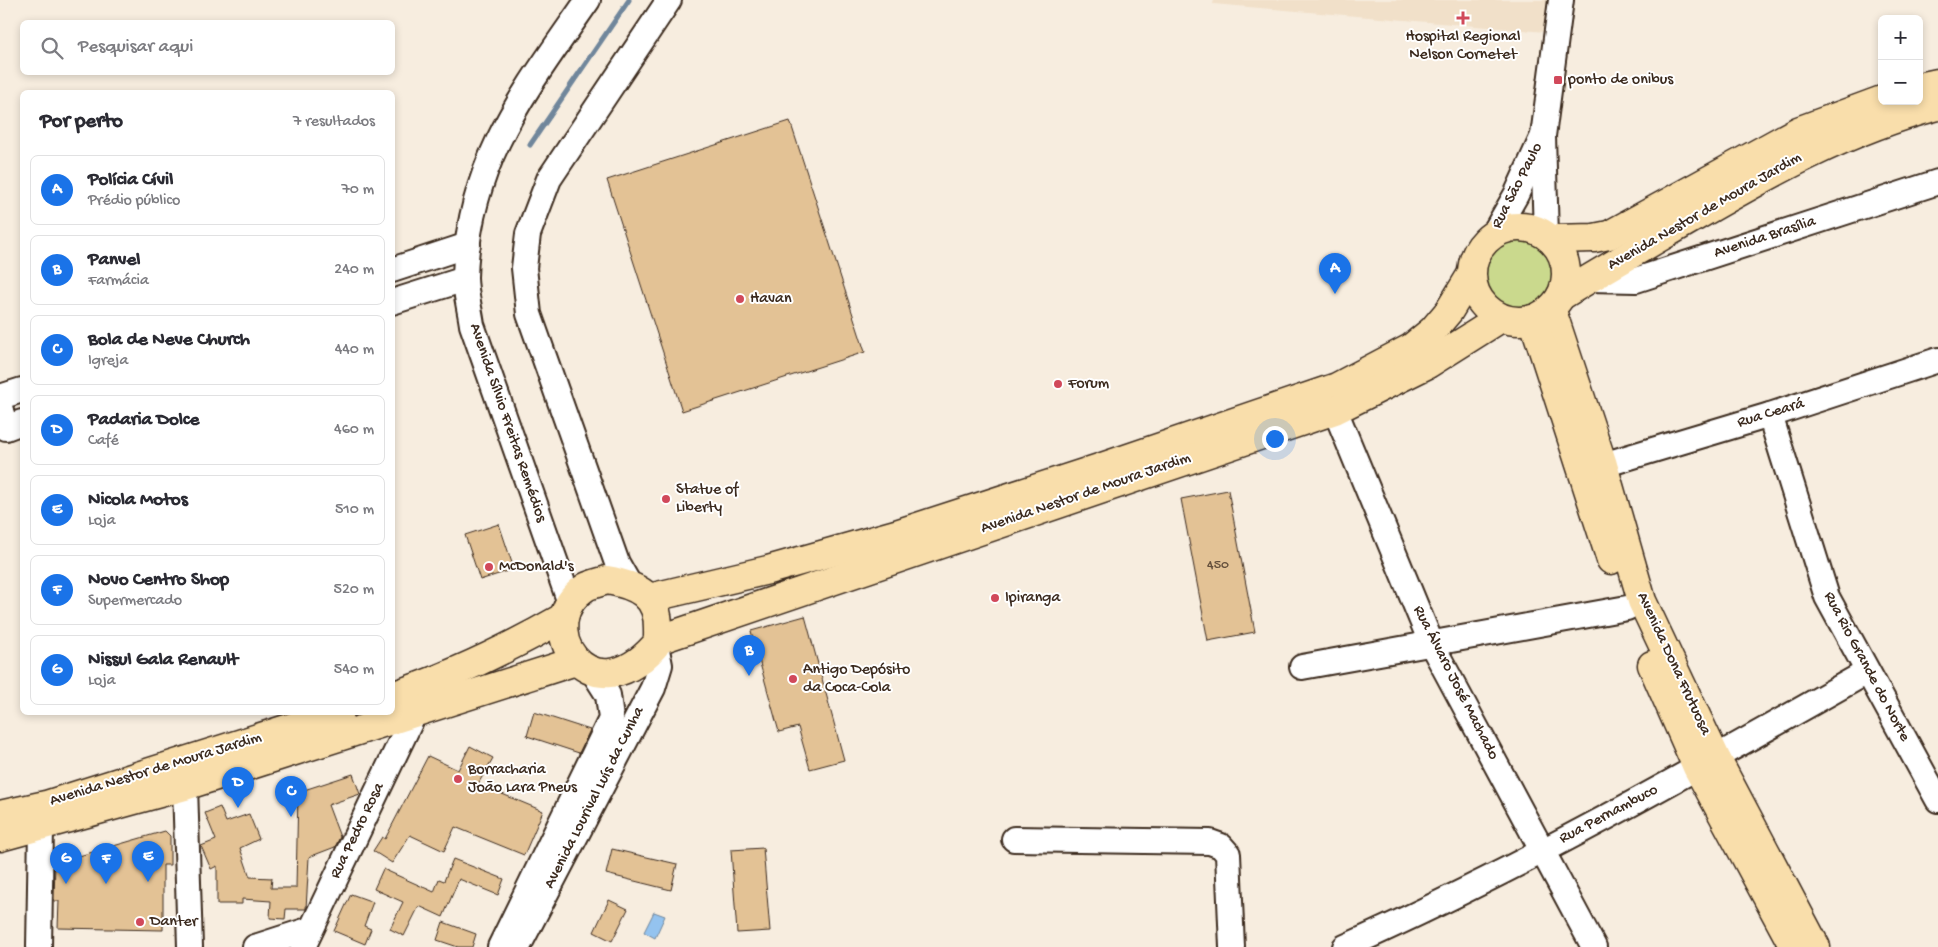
<!DOCTYPE html>
<html lang="pt">
<head>
<meta charset="utf-8">
<style>
	:root { --surface:#fff; --page:#f7f7f7; --text:#2b2b33; --muted:#7c7c81; --line:#e1e1e2; --accent:#1a73e8 }
	body { margin:0; font-family:"Gochi Hand",sans-serif; background:var(--page); color:var(--text) }
	.controls { position:absolute; right:15px; top:15px; display:grid; overflow:hidden; border-radius:8px; box-shadow:0 2px 8px #0003 }
	.controls button { width:45px; height:45px; display:grid; place-items:center; padding:0; border:0; border-bottom:1px solid var(--line); background:var(--surface); color:var(--text); font:25px sans-serif }
	.you { position:absolute; left:1274px; top:438px; width:18px; height:18px; margin:-12px; border:4px solid #fff; border-radius:50%; background:#1a73e8; box-shadow:0 0 0 8px #1a73e833 }
	.badge { display:grid; place-items:center; width:32px; height:32px; border-radius:50%; background:var(--accent); color:#fff; font-size:16px; font-weight:700 }
	.pin { position:absolute; translate:-50% -41px; filter:drop-shadow(0 1px 2px #0008) }
	.pin::after { content:''; position:absolute; top:26px; width:18px; height:15px; background:inherit; clip-path:polygon(0 0,100% 0,50% 100%) }
	.list { margin:0; padding:0; list-style:none }
	h2 { display:flex; justify-content:space-between; align-items:center; height:65px; margin:0; padding:0 20px; font-size:21px }
	h2 small { font-size:16px; font-weight:400; color:var(--muted) }
	.list li { display:grid; grid-template-columns:32px 1fr auto; gap:15px; align-items:center; box-sizing:border-box; height:70px; margin:0 10px 10px; padding:0 10px; border:1px solid var(--line); border-radius:8px }
	.list b { display:block; font-size:19px; white-space:nowrap }
	.list p { margin:0; font-size:16px; white-space:nowrap; color:var(--muted) }
	.list em { font-size:16px; font-style:normal; color:var(--muted) }
	.icon { flex:none; width:28px; height:28px; fill:none; stroke:currentColor; stroke-width:2; stroke-linecap:round; stroke-linejoin:round }
	.map { position:relative; flex:none; width:1938px; height:947px; overflow:hidden }
	.search { position:absolute; background:var(--surface); box-shadow:0 2px 8px #0003; left:20px; top:20px; width:375px; height:55px; display:flex; align-items:center; gap:12px; box-sizing:border-box; padding:0 18px; border-radius:8px; color:var(--muted); font-size:19px }
	.panel { position:absolute; background:var(--surface); box-shadow:0 2px 8px #0003; left:20px; top:90px; width:375px; height:625px; border-radius:8px }
	.map>svg:first-child { display:block }
</style>
</head>
<body>
<div class="map">
<svg width="1938" height="947" viewBox="0 0 1938 947">
	<rect width="100%" height="100%" fill="#f7eddf"/>
	<filter id="ink" filterUnits="userSpaceOnUse"><feTurbulence type="fractalNoise" baseFrequency=".02" numOctaves="2"/><feDisplacementMap in="SourceGraphic" scale="10" xChannelSelector="R" yChannelSelector="G"/><feConvolveMatrix kernelMatrix="1 2 1 2 8 2 1 2 1" color-interpolation-filters="sRGB"/></filter>
	<g filter="url(#ink)">
		<path fill="#f1e0c9" d="M 1214,0 L 1548,0 L 1546,32 L 1213,4 Z"/>
		<circle fill="#cad98d" stroke="#828256" cx="1520" cy="277" r="36"/>
		<path fill="#94c3ef" stroke="#70869b" d="M 654,912 L 665,916 L 655,938 L 644,932 Z"/>
		<g fill="none" stroke-linecap="round" stroke-linejoin="round">
			<path stroke="#70869b" stroke-width="5" d="M 530,145 L 629,0"/>
		</g>
		<g fill="#e3c295" stroke="#3b2a1e">
			<path d="M 790,121 L 865,352 L 682,411 L 607,180 Z"/>
			<path d="M 1228,490 L 1255,632 L 1208,641 L 1181,499 Z"/>
			<path d="M 499,524 L 514,569 L 480,580 L 465,535 Z"/>
			<path d="M 805,616 L 844,760 L 810,769 L 798,727 L 779,732 L 751,631 Z"/>
			<path d="M 534,712 L 590,730 L 579,753 L 527,736 Z"/>
			<path d="M 470,746 L 493,758 L 478,784 L 543,811 L 524,855 L 455,827 L 444,851 L 410,835 L 392,863 L 373,851 L 382,837 L 385,839 L 428,756 L 458,770 Z"/>
			<path d="M 353,774 L 360,794 L 328,805 L 340,837 L 335,847 L 309,857 L 306,909 L 286,909 L 285,919 L 270,918 L 271,901 L 242,899 L 242,904 L 217,904 L 217,866 L 211,869 L 201,846 L 216,840 L 205,813 L 220,807 L 226,822 L 249,814 L 259,839 L 240,848 L 250,877 L 272,878 L 271,888 L 296,888 L 298,792 Z"/>
			<path d="M 165,831 L 170,836 L 170,865 L 163,865 L 163,930 L 58,928 L 59,901 L 54,901 L 55,863 Z"/>
			<path d="M 763,848 L 770,931 L 737,933 L 731,850 Z"/>
			<path d="M 612,849 L 677,864 L 671,890 L 606,874 Z"/>
			<path d="M 453,859 L 504,879 L 498,895 L 459,879 L 443,917 L 419,906 L 404,936 L 390,929 L 403,902 L 374,889 L 383,869 L 434,892 L 439,879 L 444,881 Z"/>
			<path d="M 351,894 L 373,902 L 364,926 L 371,929 L 365,944 L 334,931 Z"/>
			<path d="M 609,900 L 628,909 L 612,941 L 594,932 Z"/>
			<path d="M 443,922 L 476,934 L 472,947 L 458,947 L 437,940 Z"/>
		</g>
		<g fill="none" stroke-linecap="round" stroke-linejoin="round">
			<defs>
				<g id="minor">
					<path d="M 1493,235 L 1516,195 L 1542,138"/>
					<path d="M 1546,236 L 1543,136 L 1561,0"/>
					<path d="M 392,270 L 468,245"/>
					<path d="M 1589,279 L 1636,280 L 1938,182"/>
					<path d="M 392,302 L 465,279"/>
					<path d="M 0,397 L 22,390"/>
					<path d="M 0,407 L 6,428 L 22,422"/>
					<path d="M 1335,410 L 1432,645 L 1594,947"/>
					<path d="M 1770,415 L 1827,597 L 1938,800"/>
					<path d="M 1603,465 L 1770,415 L 1938,360"/>
					<path d="M 629,584 L 617,563 L 529,314 L 524,268 L 528,234 L 549,179 L 669,0"/>
					<path d="M 570,603 L 472,325 C 470,310 465,292 465,277 C 468,161 526,90 588,0"/>
					<path d="M 1302,667 L 1627,608"/>
					<path d="M 179,770 L 185,786 L 190,947"/>
					<path d="M 1014,839 L 1210,842 L 1221,846 L 1228,854 L 1232,947"/>
					<path d="M 39,947 L 41,827"/>
					<path d="M 255,947 L 311,929"/>
					<path d="M 303,947 L 414,714"/>
					<path d="M 500,947 L 611,719 L 608,695 L 594,673"/>
					<path d="M 518,947 L 653,688 L 660,665 L 656,645"/>
					<path d="M 1345,947 C 1524,867 1696,769 1867,672"/>
				</g>
				<g id="major">
					<path d="M 1919,87 L 1938,83"/>
					<circle cx="1519" cy="274" r="47"/>
					<path d="M 1551,239 L 1594,238 L 1609,235 L 1798,131 L 1882,100"/>
					<path d="M 1561,296 C 1603,270 1645,246 1688,221 C 1767,175 1848,129 1938,106"/>
					<path d="M 1551,308 L 1603,465 L 1642,601 L 1716,758 L 1816,947"/>
					<path d="M 1533,319 L 1611,560"/>
					<path d="M 607,580 C 636,585 659,595 658,629 C 658,635 659,642 654,647 C 589,719 529,624 586,587 C 591,584 601,582 607,580 Z"/>
					<path d="M 649,598 L 768,570 L 896,534 L 1099,468 L 1337,387 L 1411,348 L 1433,330 L 1449,311 L 1471,275"/>
					<path d="M 658,640 L 1335,410 L 1428,364 L 1501,318"/>
					<path d="M 1652,665 L 1697,767 L 1794,947"/>
					<path d="M 392,696 C 455,675 508,649 564,617"/>
					<path d="M 0,815 L 46,805 L 340,712"/>
					<path d="M 0,837 L 185,786 L 576,661"/>
				</g>
			</defs>
			<use href="#minor" stroke="#3b2a1e" stroke-width="28"/>
			<use href="#major" stroke="#3b2a1e" stroke-width="31"/>
			<use href="#minor" stroke="#fff" stroke-width="24"/>
			<use href="#major" stroke="#f9deab" stroke-width="28"/>
		</g>
	</g>
	<g fill="#d1495b" stroke="#fff" stroke-width="2">
		<path d="M1460.5 10.5h5v5h5v5h-5v5h-5v-5h-5v-5h5z"/>
		<rect x="1553" y="75" width="10" height="10" rx="2.5"/>
		<circle cx="740" cy="299" r="5"/>
		<circle cx="1058" cy="384" r="5"/>
		<circle cx="666" cy="499" r="5"/>
		<circle cx="489" cy="567" r="5"/>
		<circle cx="995" cy="598" r="5"/>
		<circle cx="793" cy="679" r="5"/>
		<circle cx="458" cy="779" r="5"/>
		<circle cx="140" cy="922" r="5"/>
	</g>
	<g text-anchor="middle" dominant-baseline="central" stroke-width="4" stroke-linejoin="round" paint-order="stroke">
		<g font-size="14" fill="#65503c">
			<text x="1218" y="565">450</text>
		</g>
		<g font-size="16" fill="#3b2a1e" stroke="#fff" text-anchor="start">
			<text x="1463" y="37" text-anchor="middle">Hospital Regional<tspan x="1463" dy="18">Nelson Cornetet</tspan></text>
			<text x="1568" y="80">ponto de onibus</text>
			<text x="750" y="299">Havan</text>
			<text x="1068" y="384">Forum</text>
			<text x="676" y="490">Statue of<tspan x="676" dy="18">Liberty</tspan></text>
			<text x="499" y="567">McDonald's</text>
			<text x="1005" y="598">Ipiranga</text>
			<text x="803" y="670">Antigo Depósito<tspan x="803" dy="18">da Coca-Cola</tspan></text>
			<text x="468" y="770">Borracharia<tspan x="468" dy="18">João Lara Pneus</tspan></text>
			<text x="150" y="922">Danter</text>
		</g>
		<g font-size="16" fill="#3b2a1e" stroke="#fff">
			<text transform="translate(1518 186) rotate(-63)">Rua São Paulo</text>
			<text transform="translate(1705 212) rotate(-30)">Avenida Nestor de Moura Jardim</text>
			<text transform="translate(1765 238) rotate(-18)">Avenida Brasília</text>
			<text transform="translate(1771 414) rotate(-17)">Rua Ceará</text>
			<text transform="translate(507 423) rotate(71)">Avenida Sílvio Freitas Remédios</text>
			<text transform="translate(1086 494) rotate(-19)">Avenida Nestor de Moura Jardim</text>
			<text transform="translate(1673 664) rotate(65)">Avenida Dona Frutuosa</text>
			<text transform="translate(1866 667) rotate(62)">Rua Rio Grande do Norte</text>
			<text transform="translate(1455 683) rotate(63)">Rua Álvaro José Machado</text>
			<text transform="translate(156 770) rotate(-17)">Avenida Nestor de Moura Jardim</text>
			<text transform="translate(595 798) rotate(-63)">Avenida Lourival Luís da Cunha</text>
			<text transform="translate(1609 815) rotate(-28)">Rua Pernambuco</text>
			<text transform="translate(358 831) rotate(-64)">Rua Pedro Rosa</text>
		</g>
	</g>
</svg>
<div class="controls">
<button>+</button>
<button>−</button>
</div>
<div class="you"></div>
<div class="pin badge" style="left:1335px;top:294px">A</div>
<div class="pin badge" style="left:749px;top:676px">B</div>
<div class="pin badge" style="left:291px;top:817px">C</div>
<div class="pin badge" style="left:238px;top:808px">D</div>
<div class="pin badge" style="left:148px;top:882px">E</div>
<div class="pin badge" style="left:106px;top:884px">F</div>
<div class="pin badge" style="left:66px;top:884px">G</div>
<div class="search"><svg class="icon" aria-label="search" viewBox="0 0 24 24"><circle cx="10" cy="10" r="6"/><path d="M15 15l6 6"/></svg>Pesquisar aqui</div>
<section class="panel">
<h2>Por perto<small>7 resultados</small></h2>
<ul class="list">
<li><span class="badge">A</span><div><b>Polícia Cívil</b><p>Prédio público</p></div><em>70 m</em></li>
<li><span class="badge">B</span><div><b>Panvel</b><p>Farmácia</p></div><em>240 m</em></li>
<li><span class="badge">C</span><div><b>Bola de Neve Church</b><p>Igreja</p></div><em>440 m</em></li>
<li><span class="badge">D</span><div><b>Padaria Dolce</b><p>Café</p></div><em>460 m</em></li>
<li><span class="badge">E</span><div><b>Nicola Motos</b><p>Loja</p></div><em>510 m</em></li>
<li><span class="badge">F</span><div><b>Novo Centro Shop</b><p>Supermercado</p></div><em>520 m</em></li>
<li><span class="badge">G</span><div><b>Nissul Gala Renault</b><p>Loja</p></div><em>540 m</em></li>
</ul>
</section>
</div>
</body>
</html>
